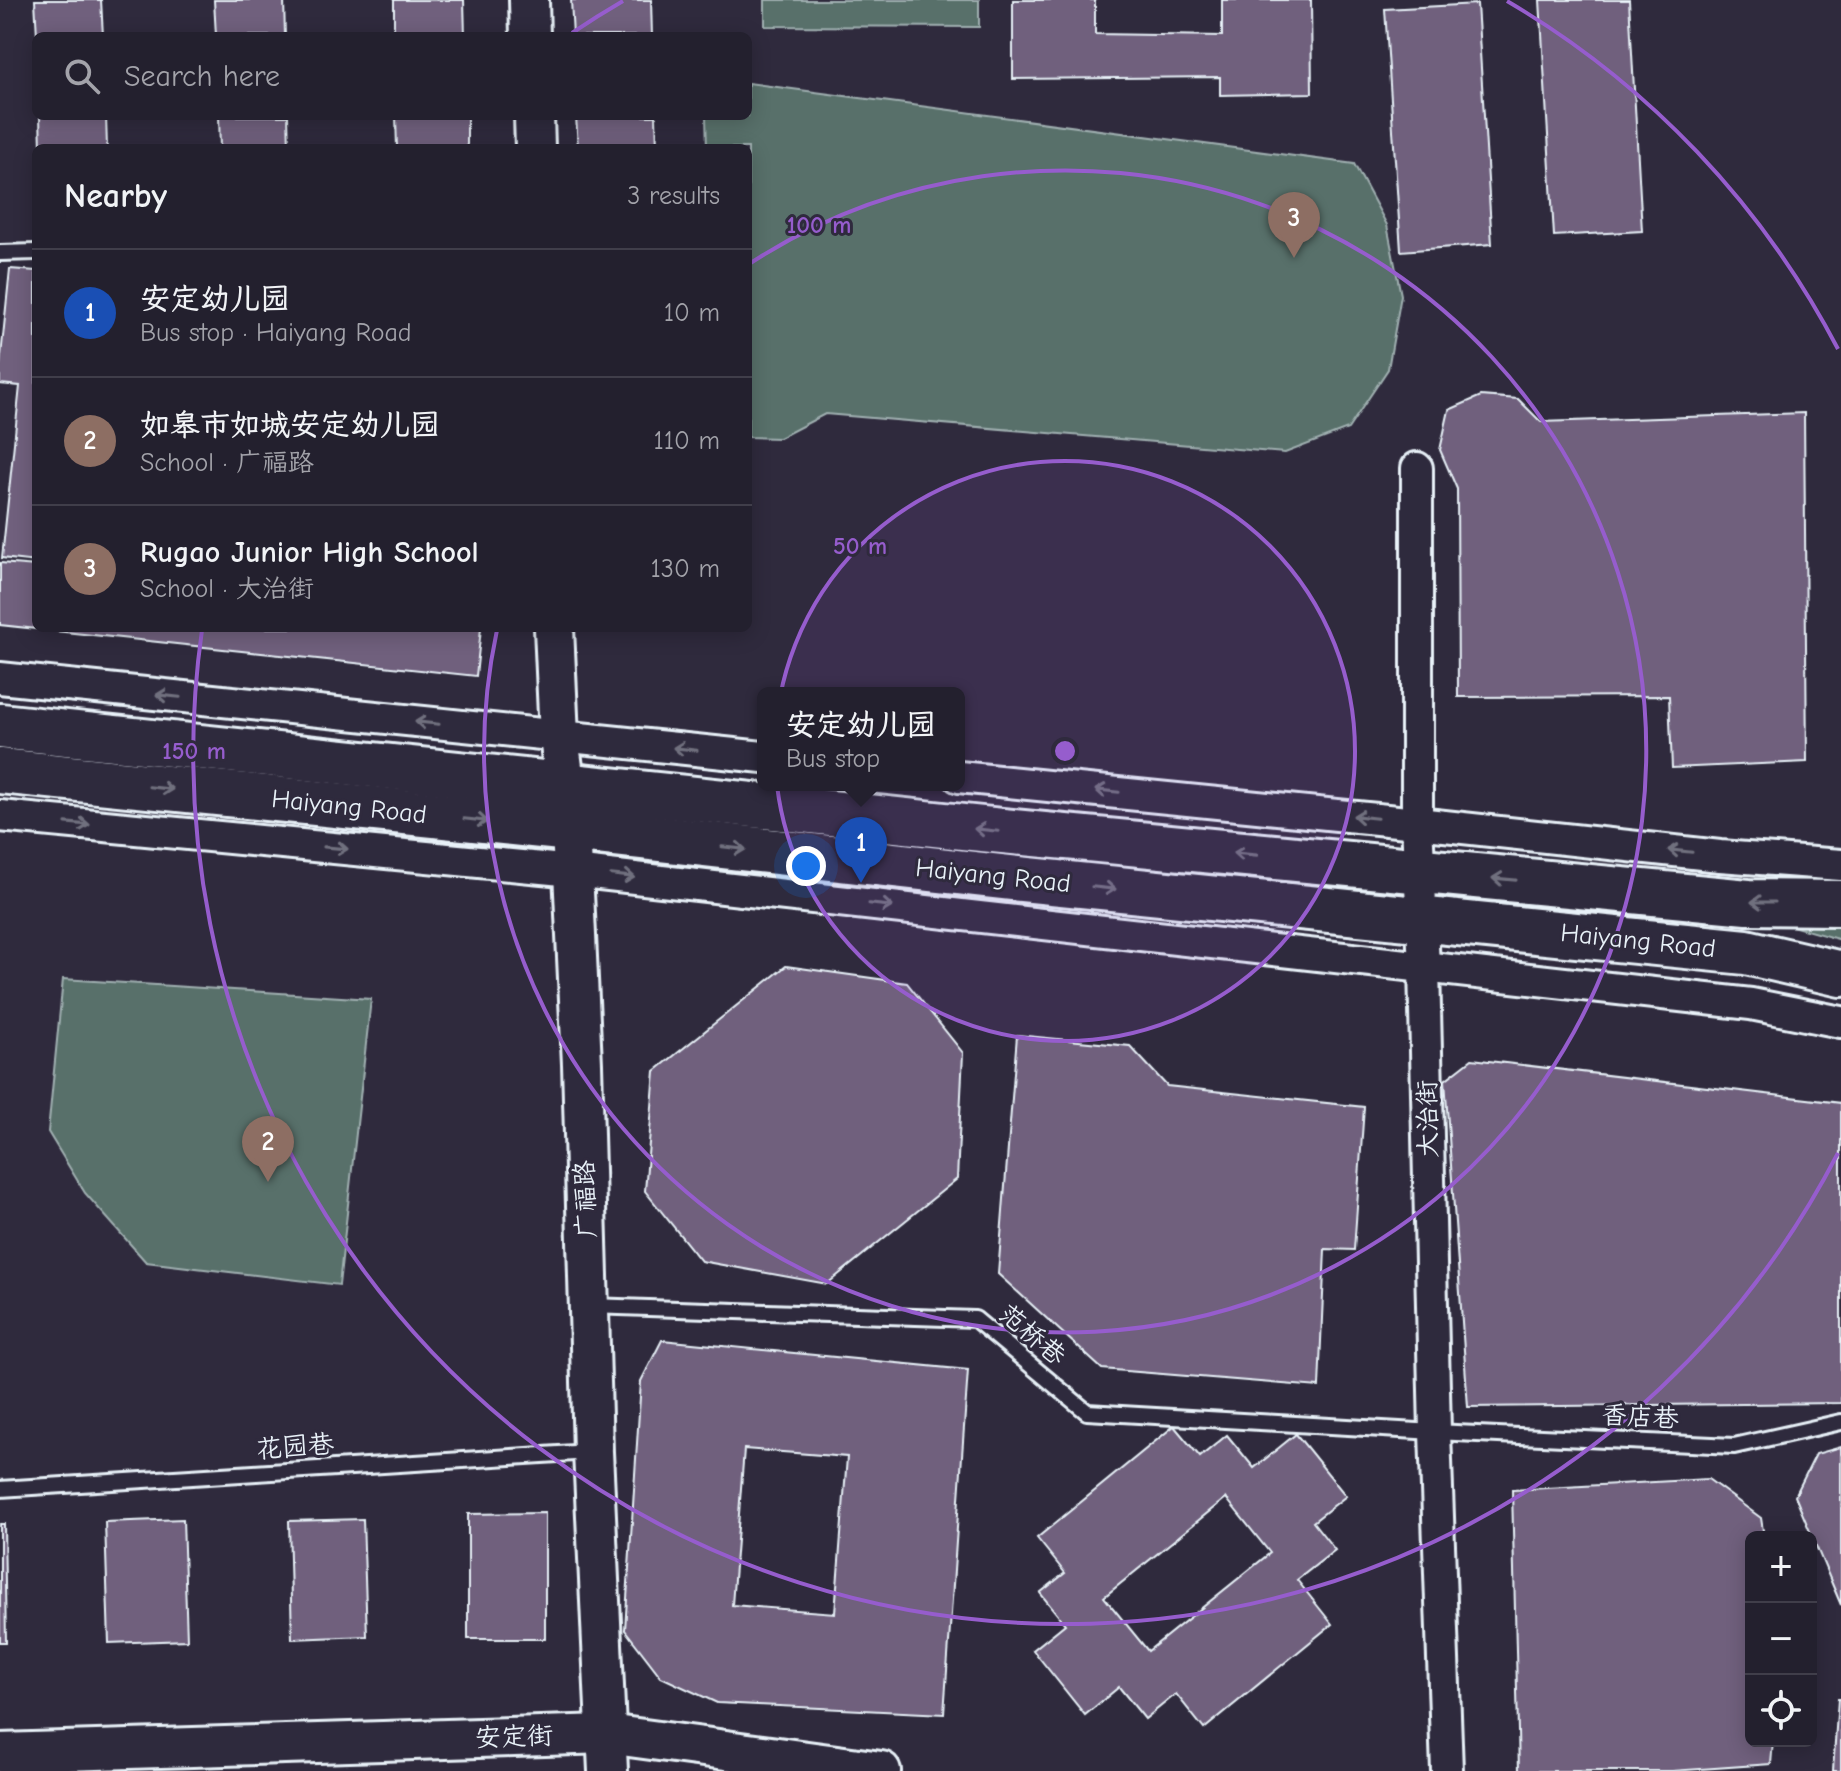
<!DOCTYPE html>
<html lang="en">
<head>
<meta charset="utf-8">
<style>
	:root { --surface:#23202e; --page:#2f2d3a; --text:#f1f3f6; --muted:#a3a3aa; --line:#403e4a; --accent:#b45309 }
	body { margin:0; font-family:"Comic Neue","LXGW WenKai TC",sans-serif; background:var(--page); color:var(--text) }
	.controls { position:absolute; right:24px; bottom:24px; display:grid; overflow:hidden; border-radius:12px; box-shadow:0 4px 20px #0003 }
	.controls button { width:72px; height:72px; display:grid; place-items:center; padding:0; border:0; border-bottom:2px solid var(--line); background:var(--surface); color:var(--text); font:40px sans-serif }
	.you { position:absolute; left:806px; top:866px; width:28px; height:28px; margin:-20px; border:6px solid #fff; border-radius:50%; background:#1a73e8; box-shadow:0 0 0 12px #1a73e833 }
	.badge { display:grid; place-items:center; width:52px; height:52px; border-radius:50%; background:var(--accent); color:#fff; font-size:26px; font-weight:700 }
	.pin { position:absolute; translate:-50% -66px; filter:drop-shadow(0 2px 4px #0008) }
	.pin::after { content:''; position:absolute; top:42px; width:28px; height:24px; background:inherit; clip-path:polygon(0 0,100% 0,50% 100%) }
	.popup { position:absolute; left:757px; top:687px; width:208px; height:104px; box-sizing:border-box; display:grid; place-content:center; border-radius:12px; background:var(--surface); filter:drop-shadow(0 2px 6px #0005); font-size:26px; white-space:nowrap; color:var(--muted) }
	.popup b { font-size:30px; color:var(--text) }
	.popup::after { content:''; position:absolute; left:50%; top:100%; margin-left:-16px; border:16px solid transparent; border-top-color:var(--surface) }
	.list { margin:0; padding:0; list-style:none }
	h2 { display:flex; justify-content:space-between; align-items:center; height:104px; margin:0; padding:0 32px; font-size:34px }
	h2 small { font-size:26px; font-weight:400; color:var(--muted) }
	.list li { display:grid; grid-template-columns:52px 1fr auto; gap:24px; align-items:center; box-sizing:border-box; height:128px; padding:0 32px; border-top:2px solid var(--line) }
	.list b { display:block; font-size:30px; white-space:nowrap }
	.list p { margin:0; font-size:26px; white-space:nowrap; color:var(--muted) }
	.list em { font-size:26px; font-style:normal; color:var(--muted) }
	.icon { flex:none; width:44px; height:44px; fill:none; stroke:currentColor; stroke-width:2; stroke-linecap:round; stroke-linejoin:round }
	.map { position:relative; flex:none; width:1841px; height:1771px; overflow:hidden }
	.search { position:absolute; background:var(--surface); box-shadow:0 4px 20px #0003; left:32px; top:32px; width:720px; height:88px; display:flex; align-items:center; gap:20px; box-sizing:border-box; padding:0 28px; border-radius:12px; color:var(--muted); font-size:30px }
	.panel { position:absolute; background:var(--surface); box-shadow:0 4px 20px #0003; left:32px; top:144px; width:720px; height:488px; border-radius:12px }
	.map>svg:first-child { display:block }
</style>
</head>
<body>
<div class="map">
<svg width="1841" height="1771" viewBox="0 0 1841 1771">
	<rect width="100%" height="100%" fill="#2f2a3d"/>
	<filter id="ink" filterUnits="userSpaceOnUse"><feTurbulence type="fractalNoise" baseFrequency=".0125" numOctaves="2"/><feDisplacementMap in="SourceGraphic" scale="16" xChannelSelector="R" yChannelSelector="G"/><feConvolveMatrix kernelMatrix="1 2 1 2 8 2 1 2 1" color-interpolation-filters="sRGB"/></filter>
	<g filter="url(#ink)">
		<g fill="#586f6a" stroke="#a0b0b1" stroke-width="2">
			<path d="M 765,0 L 979,0 L 979,27 L 765,26 Z"/>
			<path d="M 748,83 L 1354,164 L 1387,225 L 1401,295 L 1388,369 L 1348,429 L 1285,453 L 825,414 L 779,438 L 748,437 L 748,148 L 707,148 L 706,116 L 748,116 Z"/>
			<path d="M 1757,916 L 1841,921 L 1841,940 Z"/>
			<path d="M 63,979 L 371,999 L 339,1285 L 146,1262 L 85,1193 L 48,1132 Z"/>
		</g>
		<g fill="#6f617d" stroke="#e8f1f8" stroke-width="2" fill-rule="evenodd">
			<path d="M 35,0 L 101,0 L 103,36 L 37,36 Z"/>
			<path d="M 214,0 L 284,0 L 285,36 L 216,36 Z"/>
			<path d="M 394,0 L 464,0 L 465,36 L 394,36 Z"/>
			<path d="M 571,0 L 651,0 L 652,36 L 573,36 Z"/>
			<path d="M 1013,0 L 1095,0 L 1095,34 L 1222,36 L 1222,0 L 1311,0 L 1312,93 L 1220,95 L 1220,77 L 1013,79 Z"/>
			<path d="M 1540,0 L 1629,0 L 1642,231 L 1554,236 Z"/>
			<path d="M 1477,4 L 1492,244 L 1401,251 L 1385,9 Z"/>
			<path d="M 40,116 L 106,116 L 107,148 L 41,148 Z"/>
			<path d="M 219,116 L 288,116 L 289,148 L 220,148 Z"/>
			<path d="M 396,116 L 467,116 L 467,148 L 397,148 Z"/>
			<path d="M 576,116 L 656,116 L 657,148 L 578,148 Z"/>
			<path d="M 10,269 L 36,271 L 36,562 L 2,558 L 20,386 L 0,384 L 0,366 Z"/>
			<path d="M 1481,396 L 1518,399 L 1541,422 L 1804,413 L 1807,762 L 1672,768 L 1669,696 L 1458,697 L 1457,489 L 1440,450 L 1449,410 Z"/>
			<path d="M 0,563 L 36,566 L 36,628 L 481,628 L 476,676 L 0,625 Z"/>
			<path d="M 786,966 L 907,983 L 963,1053 L 957,1179 L 827,1284 L 701,1261 L 645,1191 L 655,1071 Z"/>
			<path d="M 1017,1035 L 1130,1046 L 1167,1086 L 1364,1107 L 1354,1250 L 1325,1249 L 1319,1387 L 1102,1369 L 998,1274 Z"/>
			<path d="M 1472,1059 L 1841,1103 L 1841,1403 L 1468,1407 L 1445,1080 Z"/>
			<path d="M 662,1340 L 968,1370 L 944,1714 L 717,1703 L 661,1677 L 625,1630 L 641,1381 ZM 744,1449 L 847,1457 L 835,1613 L 732,1605 Z"/>
			<path d="M 1174,1426 L 1200,1457 L 1227,1435 L 1254,1468 L 1296,1434 L 1346,1496 L 1313,1522 L 1335,1550 L 1297,1580 L 1332,1624 L 1204,1729 L 1176,1694 L 1145,1719 L 1119,1687 L 1085,1715 L 1033,1650 L 1065,1624 L 1040,1593 L 1065,1573 L 1037,1538 ZM 1226,1498 L 1270,1553 L 1148,1651 L 1104,1597 Z"/>
			<path d="M 1841,1447 L 1841,1605 L 1795,1496 L 1816,1454 Z"/>
			<path d="M 1708,1479 L 1761,1518 L 1764,1537 L 1751,1537 L 1751,1741 L 1773,1741 L 1771,1764 L 1672,1771 L 1519,1771 L 1512,1490 Z"/>
			<path d="M 545,1513 L 545,1639 L 468,1639 L 468,1514 Z"/>
			<path d="M 183,1519 L 187,1640 L 109,1643 L 105,1522 Z"/>
			<path d="M 363,1519 L 367,1636 L 292,1639 L 289,1521 Z"/>
			<path d="M 0,1524 L 4,1524 L 6,1642 L 0,1642 Z"/>
			<path d="M 1838,1699 L 1841,1699 L 1841,1771 L 1833,1771 Z"/>
		</g>
		<g fill="none" stroke-linecap="round" stroke-linejoin="round">
			<defs>
				<g id="service">
					<path d="M 0,253 L 36,252"/>
					<path d="M 590,1306 L 975,1319 L 1087,1412 L 1435,1432 L 1734,1446 L 1841,1422"/>
					<path d="M 0,1489 L 590,1452"/>
				</g>
				<g id="minor">
					<path d="M 1417,468 L 1417,823 L 1424,967 L 1435,1432 L 1447,1771"/>
					<path d="M 0,678 L 763,757"/>
					<path d="M 959,777 L 1417,823 L 1720,856 L 1841,865"/>
					<path d="M 0,816 L 573,871 L 1751,1004 L 1841,1022"/>
				</g>
				<g id="tertiary">
					<path d="M 529,0 L 530,36"/>
					<path d="M 534,116 L 535,148"/>
					<path d="M 554,628 L 559,737 L 571,829 L 573,871 L 582,1064 L 593,1452 L 608,1771"/>
					<path d="M 0,1753 L 607,1734 L 881,1771"/>
				</g>
				<g id="primary">
					<path d="M 0,726 L 982,829 L 1748,902 L 1841,903"/>
					<path d="M 0,771 L 571,829 L 1020,879 L 1746,952 L 1841,974"/>
				</g>
			</defs>
			<use href="#service" stroke="#e8f1f8" stroke-width="20"/>
			<use href="#minor" stroke="#e8f1f8" stroke-width="36"/>
			<use href="#tertiary" stroke="#e8f1f8" stroke-width="44"/>
			<use href="#primary" stroke="#e8f1f8" stroke-width="50"/>
			<use href="#service" stroke="#2f2a3d" stroke-width="14"/>
			<use href="#minor" stroke="#2f2a3d" stroke-width="30"/>
			<use href="#tertiary" stroke="#2f2a3d" stroke-width="38"/>
			<use href="#primary" stroke="#2f2a3d" stroke-width="44"/>
		</g>
		<defs><path id="oneway-shaft" d="M-6 0H5M1.5-3L5.5 0L1.5 3" fill="none" stroke-width="1.6" stroke-linecap="round" stroke-linejoin="round" transform="scale(2)"/></defs>
		<g stroke="#70707e">
			<use href="#oneway-shaft" transform="translate(168 696) rotate(-174)"/>
			<use href="#oneway-shaft" transform="translate(427 723) rotate(-174)"/>
			<use href="#oneway-shaft" transform="translate(685 749) rotate(-174)"/>
			<use href="#oneway-shaft" transform="translate(161 788) rotate(6)"/>
			<use href="#oneway-shaft" transform="translate(1107 791) rotate(-174)"/>
			<use href="#oneway-shaft" transform="translate(1365 817) rotate(-174)"/>
			<use href="#oneway-shaft" transform="translate(476 820) rotate(6)"/>
			<use href="#oneway-shaft" transform="translate(78 824) rotate(5)"/>
			<use href="#oneway-shaft" transform="translate(986 830) rotate(-174)"/>
			<use href="#oneway-shaft" transform="translate(336 848) rotate(5)"/>
			<use href="#oneway-shaft" transform="translate(734 848) rotate(6)"/>
			<use href="#oneway-shaft" transform="translate(1680 851) rotate(-174)"/>
			<use href="#oneway-shaft" transform="translate(1245 854) rotate(-175)"/>
			<use href="#oneway-shaft" transform="translate(623 876) rotate(6)"/>
			<use href="#oneway-shaft" transform="translate(1504 879) rotate(-175)"/>
			<use href="#oneway-shaft" transform="translate(1104 888) rotate(6)"/>
			<use href="#oneway-shaft" transform="translate(1763 902) rotate(-180)"/>
			<use href="#oneway-shaft" transform="translate(881 905) rotate(6)"/>
		</g>
	</g>
	<circle cx="1065" cy="751" r="290" fill="#965dcd" fill-opacity=".12"/>
	<g fill="none" stroke="#965dcd" stroke-width="4">
		<circle cx="1065" cy="751" r="290"/>
		<path d="M749 264A581 581 0 1 1 497 630"/>
		<path d="M1838 1153A871 871 0 0 1 202 630M572 33A871 871 0 0 1 623 1M1507 1A871 871 0 0 1 1838 349"/>
	</g>
	<g text-anchor="middle" dominant-baseline="central" stroke-width="6" stroke-linejoin="round" paint-order="stroke">
		<g font-size="26" fill="#e8f1f8" stroke="#2f2a3d">
			<text transform="translate(349 807) rotate(6)">Haiyang Road</text>
			<text transform="translate(993 876) rotate(6)">Haiyang Road</text>
			<text transform="translate(1638 941) rotate(6)">Haiyang Road</text>
			<text transform="translate(1428 1119) rotate(-91)">大治街</text>
			<text transform="translate(586 1199) rotate(-92)">广福路</text>
			<text transform="translate(1032 1335) rotate(40)">范桥巷</text>
			<text transform="translate(1640 1417) rotate(3)">香店巷</text>
			<text transform="translate(295 1447) rotate(-4)">花园巷</text>
			<text transform="translate(514 1737) rotate(-2)">安定街</text>
		</g>
	</g>
	<circle cx="1065" cy="751" r="12" fill="#965dcd" stroke="#2f2a3d" stroke-width="4"/>
	<g font-size="24" text-anchor="middle" font-weight="bold" fill="#965dcd" stroke="#2f2a3d" stroke-width="6" stroke-linejoin="round" paint-order="stroke">
		<text x="819" y="233">100 m</text>
		<text x="860" y="554">50 m</text>
		<text x="194" y="759">150 m</text>
	</g>
</svg>
<div class="controls">
<button>+</button>
<button>−</button>
<button><svg class="icon" aria-label="locate" viewBox="0 0 24 24"><circle cx="12" cy="12" r="6"/><path d="M12 2v4M12 18v4M2 12h4M18 12h4"/></svg></button>
</div>
<div class="you"></div>
<div class="pin badge" style="left:861px;top:883px;background:#1a4fb4">1</div>
<div class="popup"><b>安定幼儿园</b>Bus stop</div>
<div class="pin badge" style="left:268px;top:1182px;background:#8d6e63">2</div>
<div class="pin badge" style="left:1294px;top:258px;background:#8d6e63">3</div>
<div class="search"><svg class="icon" aria-label="search" viewBox="0 0 24 24"><circle cx="10" cy="10" r="6"/><path d="M15 15l6 6"/></svg>Search here</div>
<section class="panel">
<h2>Nearby<small>3 results</small></h2>
<ul class="list">
<li><span class="badge" style="background:#1a4fb4">1</span><div><b>安定幼儿园</b><p>Bus stop · Haiyang Road</p></div><em>10 m</em></li>
<li><span class="badge" style="background:#8d6e63">2</span><div><b>如皋市如城安定幼儿园</b><p>School · 广福路</p></div><em>110 m</em></li>
<li><span class="badge" style="background:#8d6e63">3</span><div><b>Rugao Junior High School</b><p>School · 大治街</p></div><em>130 m</em></li>
</ul>
</section>
</div>
</body>
</html>
